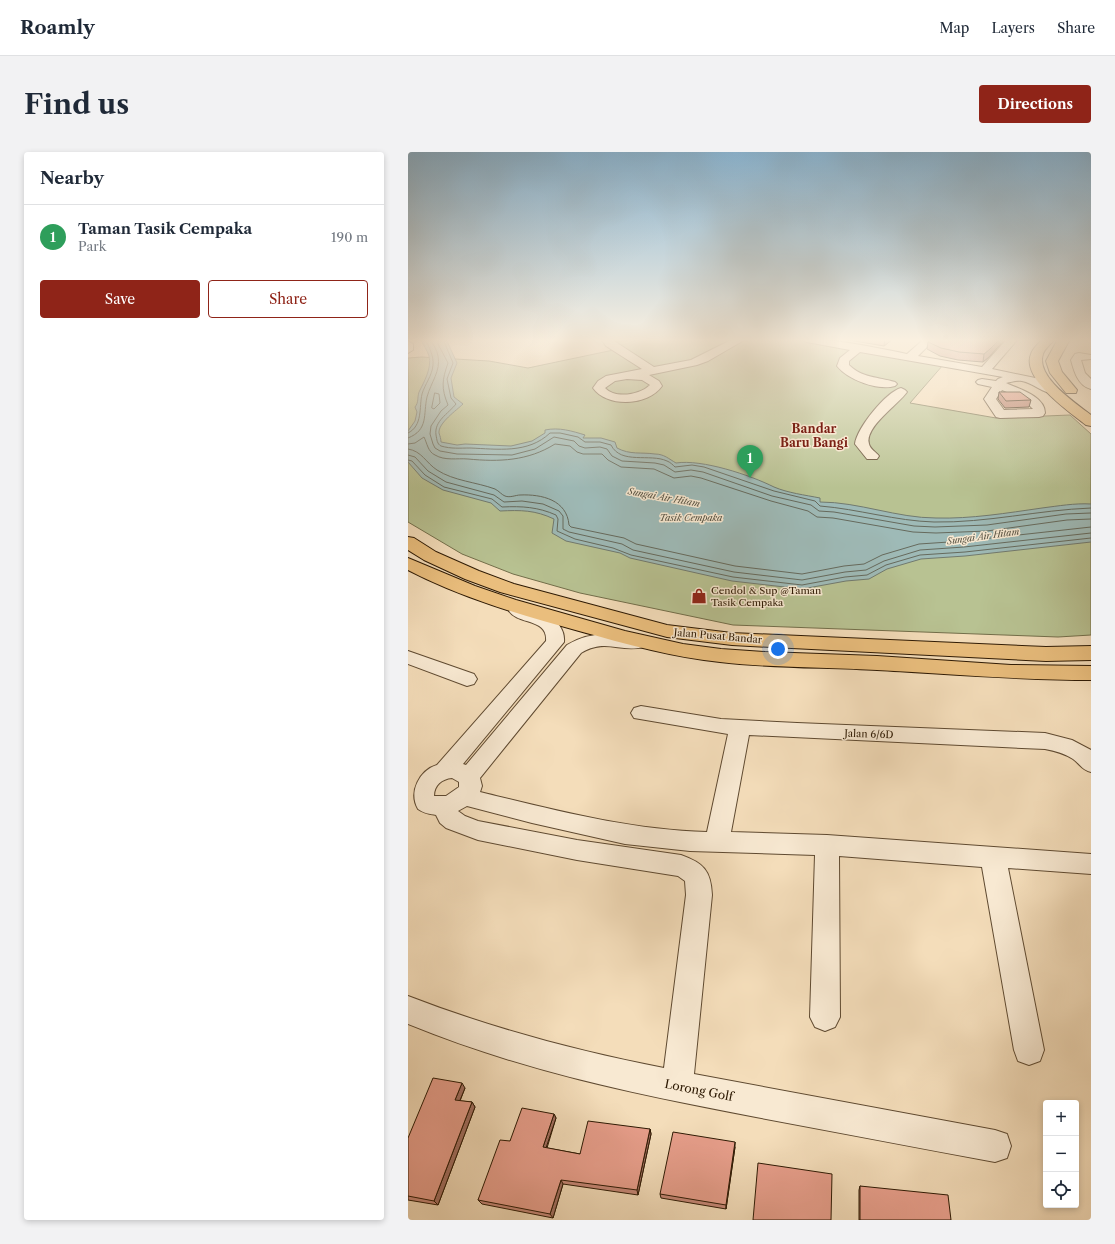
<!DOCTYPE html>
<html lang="en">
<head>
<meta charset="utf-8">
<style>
	:root { --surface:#fff; --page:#f2f2f3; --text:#1f2937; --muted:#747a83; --line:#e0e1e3; --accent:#8f2418 }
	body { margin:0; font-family:"Libre Caslon Text",serif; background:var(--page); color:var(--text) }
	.controls { position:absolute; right:12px; bottom:12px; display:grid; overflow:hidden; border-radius:4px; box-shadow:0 2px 6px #0003 }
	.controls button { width:36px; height:36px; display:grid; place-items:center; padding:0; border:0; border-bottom:1px solid var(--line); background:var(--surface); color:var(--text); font:20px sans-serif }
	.you { position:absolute; left:370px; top:497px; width:14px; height:14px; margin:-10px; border:3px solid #fff; border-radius:50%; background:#1a73e8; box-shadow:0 0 0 6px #1a73e833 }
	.badge { display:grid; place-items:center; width:26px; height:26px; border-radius:50%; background:var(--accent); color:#fff; font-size:13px; font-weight:700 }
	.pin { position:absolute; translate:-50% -33px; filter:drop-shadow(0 1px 2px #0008) }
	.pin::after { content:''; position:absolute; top:21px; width:14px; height:12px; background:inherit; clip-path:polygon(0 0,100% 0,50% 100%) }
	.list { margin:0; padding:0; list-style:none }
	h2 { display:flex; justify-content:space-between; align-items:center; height:52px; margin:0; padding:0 16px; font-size:17px }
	h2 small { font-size:13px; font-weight:400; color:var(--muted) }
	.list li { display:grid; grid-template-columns:26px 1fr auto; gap:12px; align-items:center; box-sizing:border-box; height:64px; padding:0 16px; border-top:1px solid var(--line) }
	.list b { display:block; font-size:15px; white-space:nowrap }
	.list p { margin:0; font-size:13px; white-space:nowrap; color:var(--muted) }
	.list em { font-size:13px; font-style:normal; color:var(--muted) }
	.actions { display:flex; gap:8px; padding:12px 16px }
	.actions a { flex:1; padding:9px 0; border:1px solid var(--accent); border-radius:4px; text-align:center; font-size:14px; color:var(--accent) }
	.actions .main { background:var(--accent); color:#fff }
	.icon { flex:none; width:22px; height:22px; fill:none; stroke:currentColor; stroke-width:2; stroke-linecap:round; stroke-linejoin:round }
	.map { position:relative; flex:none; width:683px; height:1068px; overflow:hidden; border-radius:4px }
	header { display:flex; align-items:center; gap:24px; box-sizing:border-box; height:56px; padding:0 20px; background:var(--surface); border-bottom:1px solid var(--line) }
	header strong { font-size:19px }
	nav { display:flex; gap:22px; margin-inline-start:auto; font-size:14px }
	.intro { display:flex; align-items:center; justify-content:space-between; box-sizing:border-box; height:96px; padding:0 24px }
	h1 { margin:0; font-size:28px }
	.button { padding:10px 18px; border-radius:4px; background:var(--accent); color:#fff; font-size:14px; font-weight:700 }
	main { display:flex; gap:24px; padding:0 24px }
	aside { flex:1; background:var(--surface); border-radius:4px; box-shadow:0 2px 6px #0003 }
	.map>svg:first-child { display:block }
</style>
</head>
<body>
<header>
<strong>Roamly</strong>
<nav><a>Map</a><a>Layers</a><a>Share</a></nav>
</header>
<div class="intro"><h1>Find us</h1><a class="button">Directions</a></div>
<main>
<aside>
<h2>Nearby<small></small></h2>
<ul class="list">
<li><span class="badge" style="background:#2e9e5b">1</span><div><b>Taman Tasik Cempaka</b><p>Park</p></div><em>190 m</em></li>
</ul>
<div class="actions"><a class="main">Save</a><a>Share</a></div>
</aside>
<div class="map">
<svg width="683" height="1068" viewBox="0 0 683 1068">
	<rect width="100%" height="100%" fill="#f4ddba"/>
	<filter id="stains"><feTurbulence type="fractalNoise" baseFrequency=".005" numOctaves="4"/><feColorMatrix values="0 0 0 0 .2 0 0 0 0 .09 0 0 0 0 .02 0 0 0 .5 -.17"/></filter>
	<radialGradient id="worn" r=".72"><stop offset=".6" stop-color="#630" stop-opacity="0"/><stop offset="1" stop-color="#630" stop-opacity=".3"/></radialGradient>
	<path fill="#b8c292" stroke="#726e4a" d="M 207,187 L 388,187 L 532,212 L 535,213 L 502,251 L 588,266 L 662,263 L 683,282 L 683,483 L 650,485 L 325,473 L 172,441 L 105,422 L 54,402 L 0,370 L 0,206 L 14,205 L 81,209 L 120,216 L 215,196 Z"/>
	<path fill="#9ebab7" stroke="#717a6f" d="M 12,187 L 38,187 L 49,211 L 43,226 L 46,245 L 55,252 C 49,258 30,271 31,281 C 32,284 33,287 33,290 L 49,293 L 57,292 L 103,294 L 124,289 L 137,281 L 137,278 C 151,275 164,279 177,283 L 175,286 L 193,286 L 207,290 L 209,296 C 222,303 233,300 247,302 C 256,302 261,307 268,311 C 294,307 342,323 366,335 C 380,341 397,343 412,346 L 412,350 C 451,350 489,366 528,366 C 563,367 599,361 634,356 C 650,354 667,351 683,352 L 683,390 L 557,404 L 513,407 L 479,417 L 461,427 L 438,429 L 394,437 L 324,429 L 222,406 L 212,401 L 158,389 L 144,381 L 146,367 C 127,358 113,358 92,359 L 83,351 L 35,338 L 14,326 L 0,310 L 0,279 L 7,269 L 9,260 L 7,255 C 11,250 9,246 11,240 C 16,230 24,216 21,204 C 19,198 15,192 12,187 Z"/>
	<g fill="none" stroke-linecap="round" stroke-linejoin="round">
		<g stroke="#666a5d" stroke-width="1">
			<path d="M 30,187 L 30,192 L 40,211 C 34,228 33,236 40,253 L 33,259 L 23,274 L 22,282 L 25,292 L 27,296 L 32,299 L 49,302 L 104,303 L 127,297 L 146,285 L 166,289 L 171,294 L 177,296 L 192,295 L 199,297 L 204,304 L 214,309 L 247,311 L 256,313 L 267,320 L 283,318 L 295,320 L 364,344 L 403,353 L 411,359 L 426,360 L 506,374 L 527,375 L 579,373 L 658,362 L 683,361"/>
			<path d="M 35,187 L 45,211 L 39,227 L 43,246 L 48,252 C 40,262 26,269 28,283 C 29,288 29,292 33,294 C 43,297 52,296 62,296 C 89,297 120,302 142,281 L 152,281 L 170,285 L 177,290 L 192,290 L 203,293 C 213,313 242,301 259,309 C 262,310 265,313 267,315 L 284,313 L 296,315 L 366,339 L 407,349 L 412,354 C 450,357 488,369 526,370 C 579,371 630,358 683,356"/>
			<path d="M 27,241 L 31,242 L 32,251 L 26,257 L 24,256 Z"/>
			<path d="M 0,281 C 15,274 11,255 14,242 C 17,232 24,224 25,213 C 26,204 21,195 17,187"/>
			<path d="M 0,286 C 21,278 15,262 19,245 C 23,230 33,219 30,204 C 29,198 25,192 22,187"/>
			<path d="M 0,292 L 7,291 L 16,285 C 19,291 20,300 27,303 C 37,309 49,306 60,307 C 91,310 120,309 147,292 L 162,294 L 169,300 L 175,302 L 194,302 L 200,308 L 213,315 L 246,317 L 266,326 L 283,324 L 293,326 L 363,349 L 400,359 L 409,365 L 425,366 L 505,380 L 528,381 L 579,379 L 659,368 L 683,367"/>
			<path d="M 0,297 C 14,299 18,311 29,318 C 46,329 68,330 87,337 C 91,339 94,343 97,344 C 102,346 108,343 112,343 C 134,342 159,348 161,373 L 163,375 L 216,386 L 228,392 L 327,414 L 394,422 L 436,414 L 456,412 L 474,403 L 511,392 L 556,389 L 683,375"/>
			<path d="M 0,303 L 7,305 L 20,319 L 38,330 L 86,343 L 96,350 L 114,349 L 135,352 L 151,359 L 155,364 L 155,377 L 161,380 L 214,392 L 225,398 L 326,420 L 394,428 L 437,420 L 458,418 L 476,409 L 512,398 L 556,395 L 683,381"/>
			<path d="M 0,308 L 4,309 L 17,323 L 36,335 L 84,347 L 94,355 C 114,354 130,355 148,363 L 150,367 L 149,379 L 167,387 L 205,396 L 223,403 L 325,425 L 394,433 L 437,425 L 459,423 L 478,413 L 512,403 L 557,400 L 683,386"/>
		</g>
		<defs>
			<g id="minor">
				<path d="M 193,187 L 203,187 L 246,215 L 283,208 L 325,187 L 338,187 L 300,209 L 289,213 L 241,223 L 251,229 L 254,234 C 240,254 199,256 185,236 L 190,229 L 198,224 L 234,217 L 198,194 ZM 219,227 L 234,228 L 242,233 C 232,243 207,247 197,236 L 207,229 Z"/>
				<path d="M 394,187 C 430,187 464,195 499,202 L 516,187 L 527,187 L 510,204 L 574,215 L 599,187 L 610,187 L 584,217 L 632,227 L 651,239 L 649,241 C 638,244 626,231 614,229 C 609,228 603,230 598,231 C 611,237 637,244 637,261 L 635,264 L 631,265 L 592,266 L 588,265 L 576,247 L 584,235 L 570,232 L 568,230 L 570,228 L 574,227 L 588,229 L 590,227 L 595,225 L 452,200 L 441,209 L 441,213 C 454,226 470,225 487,230 L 489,232 L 487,234 C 470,239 440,228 429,214 L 432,206 L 442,198 L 399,190 ZM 594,238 L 615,247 L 625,257 L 596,258 L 588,247 Z"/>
				<path d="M 0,189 L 5,192 L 5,198 L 0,201 Z"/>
				<path d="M 671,201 L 683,203 L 683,207 L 673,208 L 677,221 L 683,227 L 683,237 C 670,234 666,219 663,208 L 667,202 Z"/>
				<path d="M 493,236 L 497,238 L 499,240 C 491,252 456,275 461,292 C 462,297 468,300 471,304 L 469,307 L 459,307 L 447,292 C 449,276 478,240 493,236 Z"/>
				<path d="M 110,454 C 129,458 158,466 156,490 L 55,612 L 58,613 L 159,493 C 182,479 209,480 235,487 L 237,491 L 235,495 C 212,501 198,486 173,501 L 72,626 L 74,634 L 72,640 C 146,658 222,678 299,680 L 320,582 L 226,566 L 223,561 L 226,556 L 233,554 L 313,567 L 389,571 L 637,581 L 664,588 L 683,598 L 683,620 C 674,618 672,612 665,607 C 656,601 647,599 637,597 L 341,583 L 323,680 L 419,683 L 683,702 L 683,722 L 600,716 L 636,898 L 632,909 L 621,913 L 610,909 L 606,898 L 574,715 L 431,704 L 432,865 L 427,875 L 417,879 L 407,875 L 402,865 L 407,703 L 282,699 L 217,692 L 124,671 L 59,654 L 50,659 L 57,664 L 70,669 L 169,688 L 273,703 C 295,711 303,718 304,743 L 286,922 L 587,978 L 599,982 L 603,994 L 599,1006 L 587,1010 C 507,995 428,980 348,965 C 227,942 115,919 0,872 L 0,844 C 83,876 168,899 256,916 L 278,743 L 277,729 L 270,724 L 169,708 L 70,688 L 38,676 L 32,671 L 28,663 C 22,662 15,661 10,657 C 0,640 12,618 29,613 L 138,489 C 140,466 110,473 101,459 L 104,455 ZM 44,626 L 51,630 L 51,635 L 38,644 L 26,644 C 26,633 34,627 44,626 Z"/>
				<path d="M 0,499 L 66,522 L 69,527 L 66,532 L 59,534 L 0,512 Z"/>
			</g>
			<g id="major">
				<path d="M 635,187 L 647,187 C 643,192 637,196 635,202 C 627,225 668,251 683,263 L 683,274 L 678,273 C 662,260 613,227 623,202 C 625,196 631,191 635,187 Z"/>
				<path d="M 650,187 L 662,187 L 650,209 L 654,220 L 669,238 L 668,241 L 658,241 L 642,221 L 638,209 Z"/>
				<path d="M 0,385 L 6,386 L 28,400 L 71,419 L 106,432 L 259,473 L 324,481 L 638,495 L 683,494 L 683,508 L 638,509 L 324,493 L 259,485 L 92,440 L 57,427 L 16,408 L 0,398 Z"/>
				<path d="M 0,406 L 67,434 L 108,448 L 217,479 L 275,492 L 313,497 L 357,500 L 469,504 L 603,513 L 683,514 L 683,528 C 611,528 541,522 469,518 C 417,515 364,516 312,510 C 264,505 218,492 171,479 C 113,463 54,446 0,418 Z"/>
			</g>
		</defs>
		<use href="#minor" stroke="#5f4a31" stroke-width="2"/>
		<use href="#major" stroke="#2d1903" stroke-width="2"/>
		<use href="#minor" fill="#f8e9d2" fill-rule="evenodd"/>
		<use href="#major" fill="#eabe7d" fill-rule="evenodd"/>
	</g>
	<g fill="#c78878" stroke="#2d1903">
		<path d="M 435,187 L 485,187 L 476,194 Z"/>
		<path d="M 524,187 L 597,187 L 581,205 L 575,210 L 550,208 L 532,204 L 519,197 L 520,190 Z"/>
		<path d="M 591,240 L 623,248 L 621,255 L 597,256 L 590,247 Z"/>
		<path d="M 57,936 L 52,949 L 64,950 L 67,955 L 30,1053 L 0,1048 L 0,986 Z"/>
		<path d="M 146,962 L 148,966 L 139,996 L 172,1002 L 242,977 L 243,982 L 230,1043 L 155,1032 L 145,1066 L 74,1052 L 70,1048 L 102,989 Z"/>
		<path d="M 327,995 L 318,1057 L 253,1046 L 252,1042 Z"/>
		<path d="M 452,1034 L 543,1068 L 451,1068 L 451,1038 Z"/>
	</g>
	<g fill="#a26f61" stroke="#2d1903">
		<path d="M 477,187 L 485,187 L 476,194 Z"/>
		<path d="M 592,187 L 597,187 L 581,205 L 575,210 L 576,202 Z"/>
		<path d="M 54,931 L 57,936 L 50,953 L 47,948 Z"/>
		<path d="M 64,950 L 67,955 L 30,1053 L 26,1049 Z"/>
		<path d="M 146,962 L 148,966 L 137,999 L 135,995 Z"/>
		<path d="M 242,977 L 243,982 L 230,1043 L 229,1038 Z"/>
		<path d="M 327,990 L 327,995 L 318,1057 L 318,1053 Z"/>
		<path d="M 153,1028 L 155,1032 L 145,1066 L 142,1062 Z"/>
	</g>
	<g fill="#e79e8b" stroke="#2d1903">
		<path d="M 524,187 L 592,187 L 582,197 L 576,202 L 551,200 L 533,196 L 520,190 Z"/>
		<path d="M 591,240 L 612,240 L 623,248 L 598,249 Z"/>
		<path d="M 25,926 L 54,931 L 47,948 L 64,950 L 26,1049 L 0,1044 L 0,986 Z"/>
		<path d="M 114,956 L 146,962 L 135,995 L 172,1002 L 180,969 L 242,977 L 229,1038 L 153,1028 L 142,1062 L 70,1048 L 92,988 L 102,989 Z"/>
		<path d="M 265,980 L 327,990 L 318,1053 L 252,1042 Z"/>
		<path d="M 350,1011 L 424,1022 L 423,1068 L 345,1068 Z"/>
		<path d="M 452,1034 L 540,1043 L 543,1068 L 452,1068 Z"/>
	</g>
	<linearGradient id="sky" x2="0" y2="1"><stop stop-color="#8ab6d4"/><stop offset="0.56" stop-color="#faf0e0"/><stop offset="1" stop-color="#faf0e0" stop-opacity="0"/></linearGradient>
	<rect width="683" height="336" fill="url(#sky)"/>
	<defs>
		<symbol id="shop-bare" viewBox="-9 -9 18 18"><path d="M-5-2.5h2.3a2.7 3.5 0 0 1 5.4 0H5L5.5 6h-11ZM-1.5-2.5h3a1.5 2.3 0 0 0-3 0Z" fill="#8f2418" stroke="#f8e9d2" stroke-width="2.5" paint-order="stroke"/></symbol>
	</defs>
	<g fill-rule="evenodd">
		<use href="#shop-bare" x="280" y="433" width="22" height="22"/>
	</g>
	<g text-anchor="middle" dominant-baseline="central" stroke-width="3" stroke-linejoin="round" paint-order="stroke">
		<g font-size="9" font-style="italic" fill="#555142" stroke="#f8e9d2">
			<text transform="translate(256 345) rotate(10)">Sungai Air Hitam</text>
			<text x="283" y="365">Tasik Cempaka</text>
			<text transform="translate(575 384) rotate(-8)">Sungai Air Hitam</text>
		</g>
		<g font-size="10" fill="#2d1903" stroke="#f8e9d2" text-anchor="start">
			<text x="303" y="438">Cendol &amp; Sup @Taman<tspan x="303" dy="12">Tasik Cempaka</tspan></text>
		</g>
		<g font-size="10" fill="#2d1903" stroke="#f8e9d2">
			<text transform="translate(310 484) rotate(5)">Jalan Pusat Bandar</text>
			<text transform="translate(461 582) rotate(2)">Jalan 6/6D</text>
		</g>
		<g font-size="12" font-weight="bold" fill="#7a1f14" stroke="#f8e9d2">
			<text x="406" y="276">Bandar<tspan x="406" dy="14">Baru Bangi</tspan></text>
		</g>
		<g font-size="12" fill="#2d1903" stroke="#f8e9d2">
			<text transform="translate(291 938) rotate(11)">Lorong Golf</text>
		</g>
	</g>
	<rect width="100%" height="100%" filter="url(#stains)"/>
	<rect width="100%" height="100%" fill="url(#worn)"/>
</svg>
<div class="controls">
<button>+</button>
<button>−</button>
<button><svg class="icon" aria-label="locate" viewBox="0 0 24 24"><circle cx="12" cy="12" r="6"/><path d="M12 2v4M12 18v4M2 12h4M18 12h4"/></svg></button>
</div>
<div class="you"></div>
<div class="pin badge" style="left:342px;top:326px;background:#2e9e5b">1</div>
</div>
</main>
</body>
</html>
